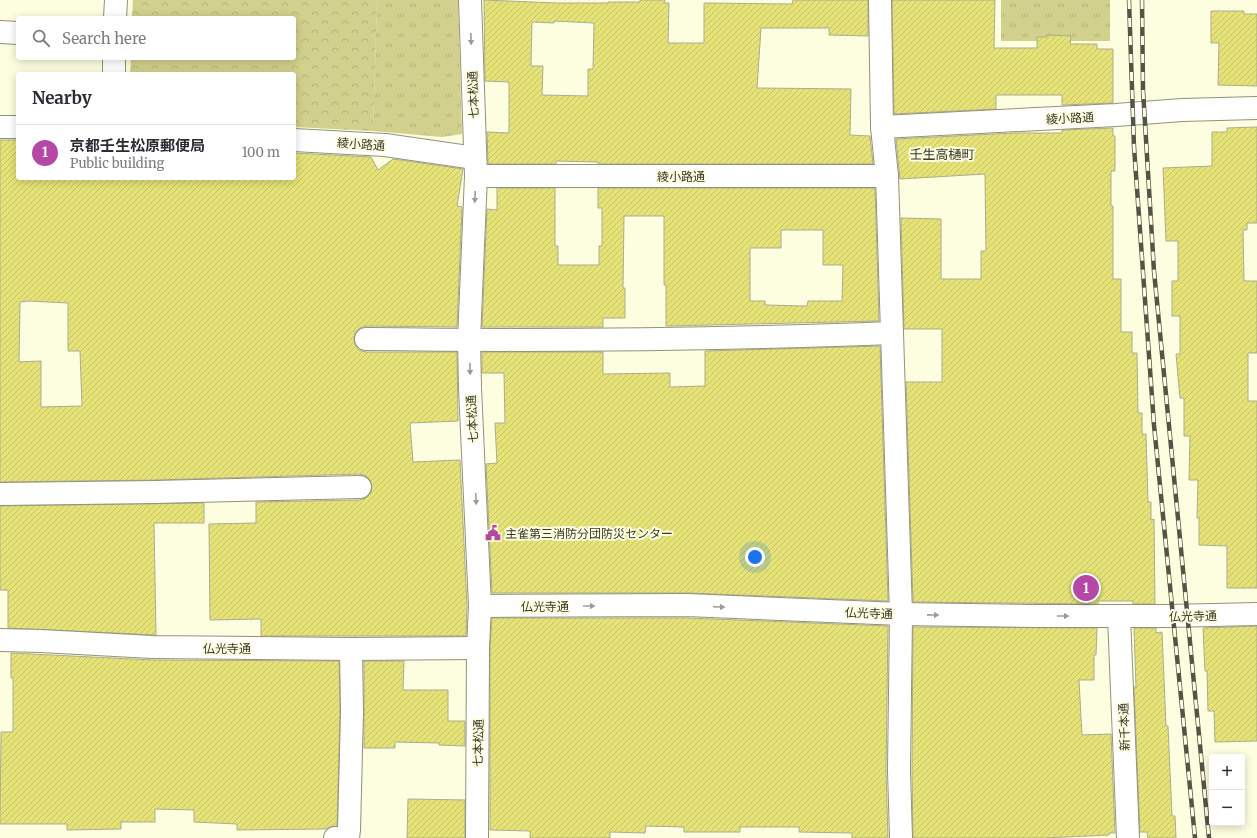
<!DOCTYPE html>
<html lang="en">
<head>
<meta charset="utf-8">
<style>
	:root { --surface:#fff; --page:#f7f7f7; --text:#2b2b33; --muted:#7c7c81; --line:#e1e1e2; --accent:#b547a5 }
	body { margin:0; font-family:Merriweather,"Noto Sans JP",serif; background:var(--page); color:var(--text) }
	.controls { position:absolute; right:12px; bottom:12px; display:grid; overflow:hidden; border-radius:4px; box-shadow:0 2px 10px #0003 }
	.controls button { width:36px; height:36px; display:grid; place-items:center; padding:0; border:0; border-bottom:1px solid var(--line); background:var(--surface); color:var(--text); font:20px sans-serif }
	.you { position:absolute; left:755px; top:557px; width:14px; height:14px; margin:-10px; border:3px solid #fff; border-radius:50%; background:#1a73e8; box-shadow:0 0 0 6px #1a73e833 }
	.badge { display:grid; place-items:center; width:26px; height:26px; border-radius:50%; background:var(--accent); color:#fff; font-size:13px; font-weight:700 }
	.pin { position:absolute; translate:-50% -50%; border:2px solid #fff; box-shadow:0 1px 4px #0006 }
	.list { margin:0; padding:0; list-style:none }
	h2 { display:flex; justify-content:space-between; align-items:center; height:52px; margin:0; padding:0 16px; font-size:17px }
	h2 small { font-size:13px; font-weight:400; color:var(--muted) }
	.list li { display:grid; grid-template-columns:26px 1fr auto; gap:12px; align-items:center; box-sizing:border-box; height:56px; padding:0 16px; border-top:1px solid var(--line) }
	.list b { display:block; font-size:15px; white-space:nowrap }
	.list p { margin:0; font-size:13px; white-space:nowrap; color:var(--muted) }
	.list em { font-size:13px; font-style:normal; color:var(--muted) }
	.icon { flex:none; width:22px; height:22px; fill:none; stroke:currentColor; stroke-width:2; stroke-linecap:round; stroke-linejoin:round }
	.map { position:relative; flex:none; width:1257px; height:838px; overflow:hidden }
	.search { position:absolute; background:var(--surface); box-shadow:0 2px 10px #0003; left:16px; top:16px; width:280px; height:44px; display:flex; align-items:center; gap:10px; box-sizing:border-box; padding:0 14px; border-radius:4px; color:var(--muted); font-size:15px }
	.panel { position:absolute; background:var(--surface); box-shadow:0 2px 10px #0003; left:16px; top:72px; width:280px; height:108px; border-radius:4px }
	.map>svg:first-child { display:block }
</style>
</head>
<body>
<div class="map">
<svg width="1257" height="838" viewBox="0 0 1257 838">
	<defs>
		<pattern id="grass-tufts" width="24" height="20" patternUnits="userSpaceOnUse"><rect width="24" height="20" fill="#d1d08c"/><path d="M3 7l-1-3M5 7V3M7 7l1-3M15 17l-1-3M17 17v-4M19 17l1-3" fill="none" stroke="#b4b379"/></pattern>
		<pattern id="forest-crowns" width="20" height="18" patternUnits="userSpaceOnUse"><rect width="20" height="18" fill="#d1d08c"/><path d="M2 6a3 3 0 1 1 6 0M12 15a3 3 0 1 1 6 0" fill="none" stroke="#b4b379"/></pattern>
		<pattern id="building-hatch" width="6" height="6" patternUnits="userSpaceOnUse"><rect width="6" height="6" fill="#e5e377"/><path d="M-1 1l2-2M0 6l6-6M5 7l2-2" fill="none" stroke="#c5c467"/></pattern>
	</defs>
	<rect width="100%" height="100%" fill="#fdfddf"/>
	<g fill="url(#grass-tufts)">
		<path d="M 377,0 L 458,0 L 462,134 L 442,137 L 373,131 Z"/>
		<rect x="1001" y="0" width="109" height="41"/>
	</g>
	<path fill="url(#forest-crowns)" d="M 133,0 L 377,0 L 373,131 L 294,127 L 294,74 L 130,74 L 131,58 L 294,58 L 294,18 L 132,18 Z"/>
	<g fill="url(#building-hatch)" stroke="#acac90" fill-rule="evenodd">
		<path d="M 484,0 L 557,3 L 608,3 L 608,2 L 640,2 L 640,0 L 665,0 L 664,3 L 669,3 L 668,43 L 704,43 L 704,3 L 792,4 L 793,0 L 868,0 L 868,36 L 829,35 L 829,28 L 761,28 L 757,88 L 851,89 L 850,135 L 870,136 L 873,164 L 598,164 L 598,162 L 556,161 L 556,164 L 488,164 L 487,132 L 509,133 L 509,82 L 485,81 ZM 554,21 L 594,23 L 593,69 L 588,69 L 588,96 L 542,95 L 543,66 L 531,66 L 532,22 L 554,23 Z"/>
		<path d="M 892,0 L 995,0 L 994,48 L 1037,48 L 1037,37 L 1047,37 L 1047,35 L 1071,36 L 1070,44 L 1097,44 L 1097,49 L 1113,49 L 1113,103 L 1062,105 L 1062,95 L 996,95 L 996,109 L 894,114 Z"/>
		<path d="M 1211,11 L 1244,11 L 1244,14 L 1257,14 L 1257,86 L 1218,85 L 1219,43 L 1211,43 Z"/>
		<path d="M 1257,127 L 1257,223 L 1247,223 L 1247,230 L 1243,230 L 1244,281 L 1257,281 L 1257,353 L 1248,353 L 1248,401 L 1257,401 L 1257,588 L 1227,588 L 1227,546 L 1199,545 L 1199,518 L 1197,518 L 1198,480 L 1189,480 L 1190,436 L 1184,436 L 1184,398 L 1180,398 L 1176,354 L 1180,354 L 1180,316 L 1172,316 L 1172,281 L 1178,281 L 1178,241 L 1166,241 L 1163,168 L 1212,166 L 1212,132 L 1227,132 L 1227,128 Z"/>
		<path d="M 1113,128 L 1113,136 L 1115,136 L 1115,171 L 1111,171 L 1111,206 L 1113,206 L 1113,279 L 1121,279 L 1121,332 L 1132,332 L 1132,353 L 1137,353 L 1138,413 L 1142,413 L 1142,434 L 1146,434 L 1148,502 L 1151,502 L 1151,520 L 1154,519 L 1155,604 L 1133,604 L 1133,601 L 1098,601 L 1098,604 L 913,602 L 906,382 L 942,382 L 942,329 L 904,329 L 901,218 L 941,219 L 941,279 L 981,279 L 981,251 L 986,251 L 985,174 L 900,179 L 896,139 L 1014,133 L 1062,133 L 1062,130 Z"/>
		<path d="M 0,140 L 18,140 L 18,178 L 294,178 L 294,153 L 371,157 L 378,170 L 393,159 L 463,169 L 457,206 L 462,207 L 457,327 L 366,326 L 360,328 L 355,332 L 354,339 L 355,345 L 359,350 L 366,352 L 457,352 L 458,421 L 410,423 L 413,462 L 460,460 L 467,606 L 466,636 L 261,636 L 261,619 L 210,620 L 209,524 L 256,523 L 256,502 L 360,500 L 366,498 L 371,493 L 372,486 L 370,480 L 366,476 L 360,474 L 155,480 L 0,482 ZM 29,301 L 68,303 L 68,351 L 80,351 L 82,406 L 41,407 L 41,361 L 19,362 L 20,302 Z"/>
		<path d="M 497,188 L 555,188 L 555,246 L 558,246 L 558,265 L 599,265 L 599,246 L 602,246 L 602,208 L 598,208 L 598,188 L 875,188 L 879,321 L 666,326 L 666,285 L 664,285 L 664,216 L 624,216 L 623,288 L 625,288 L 625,318 L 603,318 L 603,327 L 482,327 L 487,209 L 497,210 ZM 781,230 L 823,230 L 823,265 L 843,265 L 842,301 L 808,301 L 807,306 L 765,305 L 765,301 L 750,301 L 750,248 L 781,248 Z"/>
		<path d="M 880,346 L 888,601 L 688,593 L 492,593 L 486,464 L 497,463 L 495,423 L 505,423 L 504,373 L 482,373 L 482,352 L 603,352 L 603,374 L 670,373 L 670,387 L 705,386 L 705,351 Z"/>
		<path d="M 204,503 L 204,523 L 154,523 L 156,635 L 8,628 L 8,590 L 0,590 L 0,506 Z"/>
		<path d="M 492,618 L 687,618 L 888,626 L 886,771 L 888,838 L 852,838 L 852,833 L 799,832 L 799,827 L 740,827 L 740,832 L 684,832 L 684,827 L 646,826 L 645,833 L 610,832 L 610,838 L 530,838 L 530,831 L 490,830 L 490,648 Z"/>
		<path d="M 1257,626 L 1257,741 L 1215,742 L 1214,711 L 1208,711 L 1207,671 L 1205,671 L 1203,628 Z"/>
		<path d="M 913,627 L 1097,628 L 1096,655 L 1094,655 L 1094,680 L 1079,680 L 1082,735 L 1111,734 L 1115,833 L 1109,833 L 1109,835 L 1044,838 L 913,838 L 912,771 Z"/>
		<path d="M 1134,628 L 1156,628 L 1156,633 L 1162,632 L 1166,726 L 1168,726 L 1172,816 L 1175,816 L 1176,838 L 1148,838 L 1147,832 L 1140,832 L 1134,687 L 1136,687 Z"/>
		<path d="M 11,653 L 152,660 L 339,661 L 340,712 L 337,826 L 329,827 L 326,829 L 237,830 L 237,824 L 194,822 L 194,810 L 155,809 L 155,822 L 121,822 L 121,829 L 67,830 L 67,824 L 0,824 L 1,732 L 13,732 L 13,678 L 11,678 Z"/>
		<path d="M 364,661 L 404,661 L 403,690 L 448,690 L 448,721 L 465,721 L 465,746 L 439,745 L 439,743 L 395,742 L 395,748 L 364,748 Z"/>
		<path d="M 408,799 L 465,800 L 465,838 L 407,838 Z"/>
	</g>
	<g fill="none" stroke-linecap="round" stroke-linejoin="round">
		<defs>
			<g id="minor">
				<path d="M 470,0 L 476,176 L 469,340 L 470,388 L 480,606 L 478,648 L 477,838"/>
				<path d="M 880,0 L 882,127 L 887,176 L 901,614 L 899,771 L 901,838"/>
				<path d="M 115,18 L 116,0"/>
				<path d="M 0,32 L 18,33"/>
				<path d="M 114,74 L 114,58"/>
				<path d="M 0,127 L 18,127"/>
				<path d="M 882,127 L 1116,115 L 1182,110 L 1257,108"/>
				<path d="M 294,140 L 385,145 L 475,158"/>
				<path d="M 476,176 L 887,176"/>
				<path d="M 366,339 C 541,341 716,340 891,333"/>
				<path d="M 0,494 L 155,492 L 360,487"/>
				<path d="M 480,606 L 687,605 L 901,614 L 1038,616 L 1168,616 L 1257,614"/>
				<path d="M 1119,616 L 1128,838"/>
				<path d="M 0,640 L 41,641 L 152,647 L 351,649 L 478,648"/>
				<path d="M 335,838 L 348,838 L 349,830 L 352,712 L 351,649"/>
			</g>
		</defs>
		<use href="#minor" stroke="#929276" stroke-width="24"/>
		<use href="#minor" stroke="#fff" stroke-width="22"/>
		<defs>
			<g id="rail">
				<path d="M 1129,0 L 1134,147 L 1154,425 L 1195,838"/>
				<path d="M 1142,0 L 1143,90 L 1154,271 L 1209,838"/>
			</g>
		</defs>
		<use href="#rail" stroke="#545446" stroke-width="4.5"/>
		<use href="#rail" stroke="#fdfddf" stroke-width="3" stroke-dasharray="9" stroke-linecap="butt"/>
	</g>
	<defs><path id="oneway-solid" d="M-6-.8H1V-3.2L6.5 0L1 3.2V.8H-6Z"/></defs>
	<g fill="#9c9c96">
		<use href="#oneway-solid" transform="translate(471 39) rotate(88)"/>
		<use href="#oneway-solid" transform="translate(475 197) rotate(92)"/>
		<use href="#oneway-solid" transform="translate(470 369) rotate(89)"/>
		<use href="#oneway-solid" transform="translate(476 499) rotate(87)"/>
		<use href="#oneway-solid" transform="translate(589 606)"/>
		<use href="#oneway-solid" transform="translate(719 607) rotate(2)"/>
		<use href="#oneway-solid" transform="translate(933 615) rotate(1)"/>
		<use href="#oneway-solid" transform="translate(1063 616)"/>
	</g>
	<defs>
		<symbol id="civic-bare" viewBox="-9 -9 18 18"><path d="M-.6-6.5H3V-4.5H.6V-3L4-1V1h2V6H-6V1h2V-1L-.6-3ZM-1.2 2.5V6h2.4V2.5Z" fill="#b547a5" stroke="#fdfddf" stroke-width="2.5" paint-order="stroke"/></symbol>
	</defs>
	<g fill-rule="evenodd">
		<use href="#civic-bare" x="482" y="522" width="22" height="22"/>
	</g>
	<g text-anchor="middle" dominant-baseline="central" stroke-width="4" stroke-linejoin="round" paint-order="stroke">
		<g font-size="12" fill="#38382c" stroke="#fdfddf">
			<text transform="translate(473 95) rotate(-92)">七本松通</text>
			<text transform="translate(1070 118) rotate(-3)">綾小路通</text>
			<text transform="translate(361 144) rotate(4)">綾小路通</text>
			<text x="681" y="176">綾小路通</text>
			<text transform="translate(472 419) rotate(-93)">七本松通</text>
			<text x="545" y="606">仏光寺通</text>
			<text transform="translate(869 613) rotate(2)">仏光寺通</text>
			<text transform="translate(1193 616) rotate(-1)">仏光寺通</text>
			<text x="227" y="648">仏光寺通</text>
			<text transform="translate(1124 727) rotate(-92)">新千本通</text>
			<text transform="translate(478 743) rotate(-89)">七本松通</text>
		</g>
		<g font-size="12" fill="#38382c" stroke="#fdfddf" text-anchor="start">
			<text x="505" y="533">主雀第三消防分団防災センター</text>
		</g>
		<g font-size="13" fill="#38382c" stroke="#fdfddf">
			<text x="942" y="154">壬生高樋町</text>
		</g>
	</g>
</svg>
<div class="controls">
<button>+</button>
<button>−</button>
</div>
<div class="you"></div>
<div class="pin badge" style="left:1086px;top:588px">1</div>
<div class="search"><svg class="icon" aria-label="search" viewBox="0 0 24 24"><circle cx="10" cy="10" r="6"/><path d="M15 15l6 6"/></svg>Search here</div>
<section class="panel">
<h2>Nearby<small></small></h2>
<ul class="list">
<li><span class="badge">1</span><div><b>京都壬生松原郵便局</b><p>Public building</p></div><em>100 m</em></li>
</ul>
</section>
</div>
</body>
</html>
